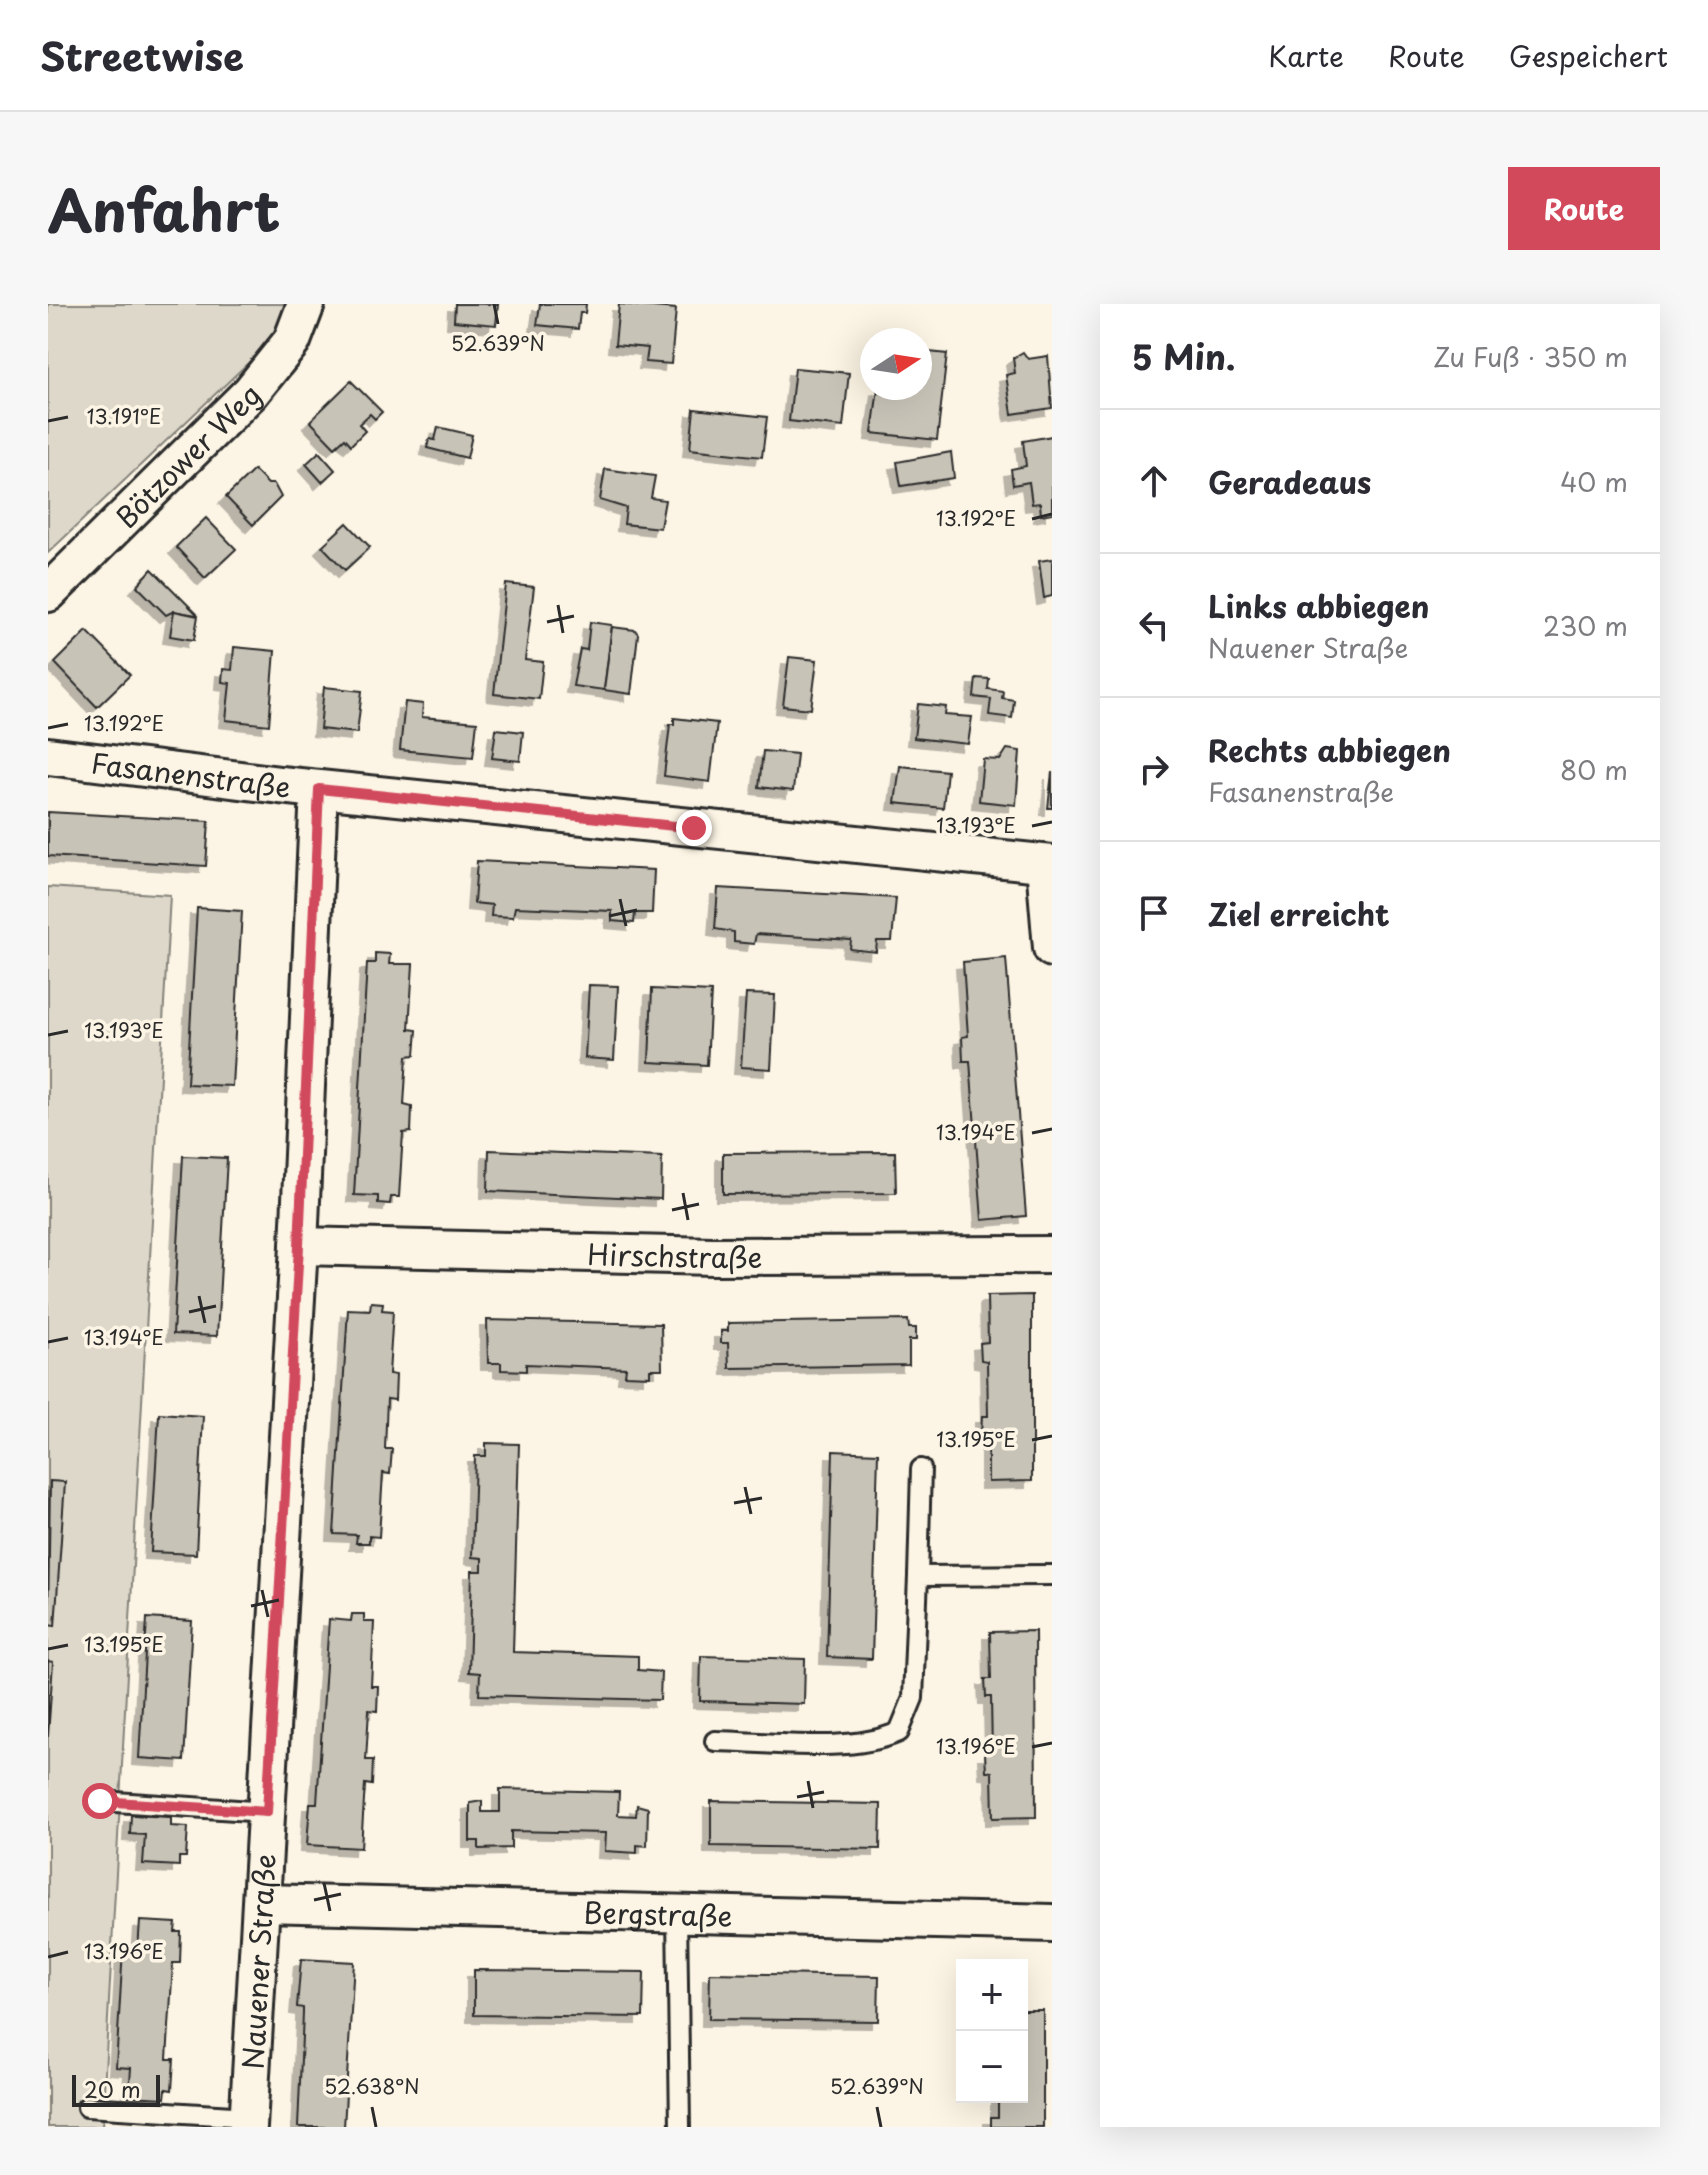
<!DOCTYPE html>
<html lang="de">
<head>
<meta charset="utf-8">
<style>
	:root { --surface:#fff; --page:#f7f7f7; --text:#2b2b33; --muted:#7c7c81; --line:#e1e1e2; --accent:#d1495b }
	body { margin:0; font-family:"Playpen Sans",sans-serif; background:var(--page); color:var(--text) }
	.controls { position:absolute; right:24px; bottom:24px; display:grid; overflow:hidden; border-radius:0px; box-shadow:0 8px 32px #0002 }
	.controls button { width:72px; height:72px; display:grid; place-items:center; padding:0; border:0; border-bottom:2px solid var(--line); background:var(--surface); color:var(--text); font:40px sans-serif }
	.compass { position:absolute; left:812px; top:24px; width:72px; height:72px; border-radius:50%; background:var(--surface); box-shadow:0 8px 32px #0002; rotate:78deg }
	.scale { position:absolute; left:24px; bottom:20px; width:88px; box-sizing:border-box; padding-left:8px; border:4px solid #2b2b2b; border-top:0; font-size:22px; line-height:28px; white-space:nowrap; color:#2b2b2b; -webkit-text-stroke:6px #fcf5e5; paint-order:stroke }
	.stop { position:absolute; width:24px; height:24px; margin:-18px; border:6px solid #d1495b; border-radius:50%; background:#fff }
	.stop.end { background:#d1495b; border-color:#fff; box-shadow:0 2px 8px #0008 }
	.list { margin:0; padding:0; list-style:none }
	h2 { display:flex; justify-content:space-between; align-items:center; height:104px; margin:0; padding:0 32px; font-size:34px }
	h2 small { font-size:26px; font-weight:400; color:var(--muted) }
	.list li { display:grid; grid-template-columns:52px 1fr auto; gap:24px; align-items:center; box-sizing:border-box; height:144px; padding:0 32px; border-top:2px solid var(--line) }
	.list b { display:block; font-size:30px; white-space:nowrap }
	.list p { margin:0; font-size:26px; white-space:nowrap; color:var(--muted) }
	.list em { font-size:26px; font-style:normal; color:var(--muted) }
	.icon { flex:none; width:44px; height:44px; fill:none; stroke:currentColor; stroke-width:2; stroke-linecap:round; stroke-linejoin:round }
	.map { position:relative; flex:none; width:1004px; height:1823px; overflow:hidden; border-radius:0px }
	header { display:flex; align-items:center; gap:48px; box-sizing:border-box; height:112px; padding:0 40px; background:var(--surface); border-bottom:2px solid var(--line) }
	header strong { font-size:38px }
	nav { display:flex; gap:44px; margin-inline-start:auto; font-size:28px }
	.intro { display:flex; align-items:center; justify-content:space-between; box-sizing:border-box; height:192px; padding:0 48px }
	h1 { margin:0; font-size:56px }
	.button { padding:20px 36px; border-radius:0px; background:var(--accent); color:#fff; font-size:28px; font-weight:700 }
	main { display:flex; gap:48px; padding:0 48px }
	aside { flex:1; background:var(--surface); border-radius:0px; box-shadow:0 8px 32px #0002 }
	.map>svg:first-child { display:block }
</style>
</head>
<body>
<header>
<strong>Streetwise</strong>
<nav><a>Karte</a><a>Route</a><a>Gespeichert</a></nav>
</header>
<div class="intro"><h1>Anfahrt</h1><a class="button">Route</a></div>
<main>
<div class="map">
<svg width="1004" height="1823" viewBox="0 0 1004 1823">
	<defs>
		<filter id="shadow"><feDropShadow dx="-7" dy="7" stdDeviation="0" flood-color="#0004"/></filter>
	</defs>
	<rect width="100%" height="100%" fill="#fcf5e5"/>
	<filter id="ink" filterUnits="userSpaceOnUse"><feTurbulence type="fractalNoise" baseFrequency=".0125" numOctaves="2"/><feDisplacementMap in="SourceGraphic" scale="16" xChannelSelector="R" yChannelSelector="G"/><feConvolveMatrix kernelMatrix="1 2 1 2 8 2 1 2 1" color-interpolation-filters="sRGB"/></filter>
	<g filter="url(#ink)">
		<g fill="#ded8ca" stroke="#84827a" stroke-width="2">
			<path d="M 0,0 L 240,0 L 238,23 L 0,249 Z"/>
			<path d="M 0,583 L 122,591 L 54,1823 L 0,1823 Z"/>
		</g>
		<g fill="#c8c3b7" stroke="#2b2b2b" stroke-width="2" filter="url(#shadow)">
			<path d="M 407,0 L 450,0 L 448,21 L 406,17 Z"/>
			<path d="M 492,0 L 538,0 L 537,9 L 532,9 L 530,25 L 489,21 Z"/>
			<path d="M 571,0 L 628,5 L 623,60 L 598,58 L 600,44 L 567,41 Z"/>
			<path d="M 872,47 L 899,50 L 889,136 L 824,129 L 830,84 L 872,84 Z"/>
			<path d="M 975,48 L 980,55 L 1000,52 L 1004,104 L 964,110 L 958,71 L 967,69 L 965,54 Z"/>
			<path d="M 747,64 L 801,69 L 795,123 L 741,117 Z"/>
			<path d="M 303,77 L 334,108 L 327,115 L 322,110 L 311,120 L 317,127 L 303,141 L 297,134 L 287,143 L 262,117 Z"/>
			<path d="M 646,105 L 719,113 L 714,153 L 642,145 Z"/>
			<path d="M 390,123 L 424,131 L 419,154 L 379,144 L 381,135 L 387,136 Z"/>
			<path d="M 1004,132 L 1004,209 L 993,211 L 992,199 L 984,200 L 981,178 L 965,181 L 963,165 L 978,162 L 975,137 Z"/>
			<path d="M 271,148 L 287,166 L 274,178 L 258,160 Z"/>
			<path d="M 903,148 L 906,174 L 853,182 L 849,158 Z"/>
			<path d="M 557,165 L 607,172 L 603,194 L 617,196 L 612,224 L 576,220 L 578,204 L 552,196 Z"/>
			<path d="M 206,166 L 220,180 L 226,180 L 233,193 L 205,221 L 178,193 Z"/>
			<path d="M 158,214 L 188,245 L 157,274 L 128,243 Z"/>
			<path d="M 299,219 L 322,243 L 297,266 L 274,242 Z"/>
			<path d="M 1004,255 L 1004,292 L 996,294 L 991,257 Z"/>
			<path d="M 104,265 L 149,310 L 148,311 L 126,307 L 118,311 L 89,282 Z"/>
			<path d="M 458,280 L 486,283 L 477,356 L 495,358 L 491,395 L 446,390 Z"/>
			<path d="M 126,307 L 150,312 L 146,336 L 122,332 Z"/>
			<path d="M 542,318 L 564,321 L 556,386 L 525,382 L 532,345 L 539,346 Z"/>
			<path d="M 564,323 L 587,326 L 590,330 L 583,390 L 556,386 Z"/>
			<path d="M 39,327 L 82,371 L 49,403 L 7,359 Z"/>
			<path d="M 186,343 L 227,347 L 221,421 L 178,416 L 182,379 L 174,378 L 175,365 L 184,366 Z"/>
			<path d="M 741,353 L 769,356 L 763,405 L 735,402 Z"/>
			<path d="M 928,374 L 941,375 L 940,385 L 955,387 L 954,394 L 966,396 L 964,414 L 941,411 L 943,395 L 926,393 Z"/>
			<path d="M 276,383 L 314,387 L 309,429 L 272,425 Z"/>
			<path d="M 357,398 L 375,400 L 374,413 L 429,418 L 425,453 L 352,446 Z"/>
			<path d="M 870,400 L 898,403 L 897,411 L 924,413 L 920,440 L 866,434 Z"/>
			<path d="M 626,414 L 669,419 L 662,478 L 616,472 L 622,420 L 626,420 Z"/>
			<path d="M 448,425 L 475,428 L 472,457 L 444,454 Z"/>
			<path d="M 959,445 L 972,447 L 968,501 L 931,497 L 935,455 L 952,456 Z"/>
			<path d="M 715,447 L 749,450 L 745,487 L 711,483 Z"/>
			<path d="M 852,462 L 899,467 L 895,504 L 847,499 Z"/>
			<path d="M 1004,468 L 1004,504 L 1000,504 Z"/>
			<path d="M 0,508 L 161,517 L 158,562 L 0,552 Z"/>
			<path d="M 429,557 L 606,566 L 604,609 L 587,609 L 586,619 L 564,617 L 564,607 L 467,603 L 465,613 L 443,612 L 444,601 L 426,599 Z"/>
			<path d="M 670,584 L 848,594 L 844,637 L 829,637 L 828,648 L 802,645 L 803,636 L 708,630 L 706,640 L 686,638 L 686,628 L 667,625 Z"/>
			<path d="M 149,604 L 194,607 L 184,782 L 139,780 Z"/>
			<path d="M 327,649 L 342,650 L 341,660 L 365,660 L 361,725 L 369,726 L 367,751 L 359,752 L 356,801 L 364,803 L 363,828 L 355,829 L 351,893 L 343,893 L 342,900 L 330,899 L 330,892 L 306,891 L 319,659 L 327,659 Z"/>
			<path d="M 958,654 L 978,912 L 934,916 L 922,757 L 915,757 L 914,733 L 920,732 L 915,658 Z"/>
			<path d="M 541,681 L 570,682 L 566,756 L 537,754 Z"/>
			<path d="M 604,685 L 663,688 L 659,761 L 601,758 Z"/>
			<path d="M 698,690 L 727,691 L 723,765 L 693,763 Z"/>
			<path d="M 441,846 L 614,853 L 613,895 L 440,887 Z"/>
			<path d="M 847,848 L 848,889 L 675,890 L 675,849 Z"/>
			<path d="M 135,852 L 179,854 L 169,1032 L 125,1030 Z"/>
			<path d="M 984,991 L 984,1177 L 940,1178 L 940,1131 L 933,1131 L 934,1112 L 940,1112 L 939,1057 L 933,1056 L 932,1039 L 940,1038 L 939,992 Z"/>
			<path d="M 323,998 L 335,999 L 334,1006 L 345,1007 L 341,1070 L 348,1071 L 347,1096 L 339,1095 L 337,1145 L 344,1145 L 342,1170 L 335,1169 L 331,1233 L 321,1232 L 321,1239 L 308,1239 L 309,1231 L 286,1230 L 300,1005 L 322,1006 Z"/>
			<path d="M 439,1016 L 613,1020 L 614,1065 L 602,1065 L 602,1072 L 577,1071 L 578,1064 L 478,1060 L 478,1067 L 453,1066 L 453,1059 L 440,1059 Z"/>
			<path d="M 860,1016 L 861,1024 L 868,1024 L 868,1036 L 861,1036 L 861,1061 L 681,1064 L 680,1039 L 673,1039 L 673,1027 L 680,1027 L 680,1019 Z"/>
			<path d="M 111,1109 L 155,1112 L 148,1250 L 103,1248 Z"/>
			<path d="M 438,1139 L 471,1140 L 465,1348 L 590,1352 L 590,1366 L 613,1368 L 612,1396 L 431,1391 L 432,1369 L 421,1368 L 424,1267 L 434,1267 L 434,1254 L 424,1253 L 427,1152 L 438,1152 Z"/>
			<path d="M 785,1147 L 830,1149 L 824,1355 L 779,1353 Z"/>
			<path d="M 2,1177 L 17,1178 L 7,1322 L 0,1321 Z"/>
			<path d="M 304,1310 L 316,1310 L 316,1318 L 326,1318 L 323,1382 L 330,1382 L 329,1407 L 321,1406 L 318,1456 L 325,1456 L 324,1481 L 317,1480 L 313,1544 L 259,1541 L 262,1499 L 269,1499 L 281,1315 L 303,1317 Z"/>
			<path d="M 99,1314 L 144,1317 L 136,1457 L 91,1454 Z"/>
			<path d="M 987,1327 L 988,1513 L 945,1514 L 944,1468 L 938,1467 L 937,1449 L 944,1449 L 943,1393 L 938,1393 L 937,1375 L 943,1375 L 942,1328 Z"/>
			<path d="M 653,1352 L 757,1355 L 756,1400 L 652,1397 Z"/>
			<path d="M 0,1357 L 5,1358 L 0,1433 Z"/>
			<path d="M 452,1485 L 571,1488 L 570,1511 L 588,1512 L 589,1501 L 600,1504 L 599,1542 L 589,1541 L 589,1549 L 557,1547 L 558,1529 L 463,1527 L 463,1544 L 431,1545 L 431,1537 L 422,1537 L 422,1499 L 434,1497 L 434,1508 L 452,1508 Z"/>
			<path d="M 663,1497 L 833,1500 L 832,1545 L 663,1542 Z"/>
			<path d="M 83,1511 L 123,1513 L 123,1522 L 140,1523 L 138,1553 L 131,1553 L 131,1562 L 95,1560 L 97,1531 L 82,1530 Z"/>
			<path d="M 92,1617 L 128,1619 L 127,1628 L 133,1628 L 132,1659 L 125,1659 L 119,1755 L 126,1755 L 124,1786 L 118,1785 L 117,1794 L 81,1792 L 83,1764 L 68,1763 L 75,1645 L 90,1646 Z"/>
			<path d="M 253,1655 L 306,1658 L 296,1823 L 250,1823 L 255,1709 L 255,1704 L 249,1703 Z"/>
			<path d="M 426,1666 L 596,1668 L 595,1713 L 426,1711 Z"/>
			<path d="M 662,1669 L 831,1672 L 830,1717 L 661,1715 Z"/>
			<path d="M 974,1706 L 995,1706 L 995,1823 L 943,1823 L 943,1813 L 950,1813 L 950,1793 L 974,1793 Z"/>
		</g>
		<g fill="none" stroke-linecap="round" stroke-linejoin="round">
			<defs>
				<g id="lane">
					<path d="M 870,1272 L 873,1165"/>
					<path d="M 667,1437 C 721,1438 802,1450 851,1428 L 865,1394 L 870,1272 L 1004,1271"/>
					<path d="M 52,1497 L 219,1508"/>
					<path d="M 629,1609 L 632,1823"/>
					<path d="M 39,1803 L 201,1813"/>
				</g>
				<g id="street">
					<path id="s1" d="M 0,289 L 203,88 L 244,37 L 258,0"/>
					<path id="s2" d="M 0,452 L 232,481 L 1004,560"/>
					<path d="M 997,561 L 1004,644"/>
					<path id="s3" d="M 251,942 L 665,952 L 1004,951"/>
					<path id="s4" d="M 214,1599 L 1004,1619"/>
					<path id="s5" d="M 200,1823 L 251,942 L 271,485"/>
				</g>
			</defs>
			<use href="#lane" stroke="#2b2b2b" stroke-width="24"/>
			<use href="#street" stroke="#2b2b2b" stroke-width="42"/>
			<use href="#lane" stroke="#fcf5e5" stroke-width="18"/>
			<use href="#street" stroke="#fcf5e5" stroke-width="36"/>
		</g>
	</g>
	<g fill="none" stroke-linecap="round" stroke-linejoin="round" filter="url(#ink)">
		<path stroke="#d1495b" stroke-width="10" d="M 52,1497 L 219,1508 L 251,942 L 271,485 L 646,524"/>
	</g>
	<path fill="none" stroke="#2b2b2b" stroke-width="3" d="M 446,0 L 450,20M 0,117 L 20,113M 984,215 L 1004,210M 510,301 L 515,329M 499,318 L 526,312M 0,424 L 20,420M 984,522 L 1004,518M 572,595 L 578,622M 561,612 L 589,606M 0,731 L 20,727M 984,829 L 1004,825M 635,889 L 640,916M 624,906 L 651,900M 151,992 L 157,1019M 141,1008 L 168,1002M 0,1038 L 20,1034M 984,1136 L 1004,1132M 697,1183 L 703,1210M 686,1199 L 714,1194M 214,1286 L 220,1313M 203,1302 L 231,1296M 0,1345 L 20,1341M 984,1443 L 1004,1439M 760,1477 L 765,1504M 749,1493 L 776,1488M 276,1579 L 282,1607M 266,1596 L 293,1590M 0,1653 L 20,1648M 324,1803 L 328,1823M 829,1803 L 833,1823"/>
	<g text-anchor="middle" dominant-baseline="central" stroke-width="7" stroke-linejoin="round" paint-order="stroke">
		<g font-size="28" fill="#2b2b2b" stroke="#fcf5e5">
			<text stroke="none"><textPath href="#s1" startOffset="196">Bötzower Weg</textPath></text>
			<text stroke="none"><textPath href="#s2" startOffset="144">Fasanenstraße</textPath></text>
			<text stroke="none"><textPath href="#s3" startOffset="376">Hirschstraße</textPath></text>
			<text stroke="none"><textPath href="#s4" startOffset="396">Bergstraße</textPath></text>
			<text stroke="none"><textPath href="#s5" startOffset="166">Nauener Straße</textPath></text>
		</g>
	</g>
	<g font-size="20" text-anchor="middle" fill="#2b2b2b" stroke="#fcf5e5" stroke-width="7" stroke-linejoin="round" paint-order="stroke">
		<text x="450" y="47">52.639°N</text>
		<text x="76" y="120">13.191°E</text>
		<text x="928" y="222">13.192°E</text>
		<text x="76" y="427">13.192°E</text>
		<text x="928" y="529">13.193°E</text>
		<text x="76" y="734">13.193°E</text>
		<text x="928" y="836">13.194°E</text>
		<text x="76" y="1041">13.194°E</text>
		<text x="928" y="1143">13.195°E</text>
		<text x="76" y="1348">13.195°E</text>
		<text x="928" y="1450">13.196°E</text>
		<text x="76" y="1655">13.196°E</text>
		<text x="324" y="1790">52.638°N</text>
		<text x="829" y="1790">52.639°N</text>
	</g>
</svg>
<div class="controls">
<button>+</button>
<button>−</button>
</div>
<svg class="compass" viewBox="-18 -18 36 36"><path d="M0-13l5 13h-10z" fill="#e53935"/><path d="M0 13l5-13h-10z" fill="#7c7c81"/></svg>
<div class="scale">20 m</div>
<div class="stop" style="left:52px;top:1497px"></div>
<div class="stop end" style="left:646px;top:524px"></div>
</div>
<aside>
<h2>5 Min.<small>Zu Fuß · 350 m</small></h2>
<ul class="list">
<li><svg class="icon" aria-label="ahead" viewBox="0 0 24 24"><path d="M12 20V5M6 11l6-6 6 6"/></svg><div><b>Geradeaus</b></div><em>40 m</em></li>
<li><svg class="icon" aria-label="left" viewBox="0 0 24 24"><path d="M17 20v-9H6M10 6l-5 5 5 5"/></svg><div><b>Links abbiegen</b><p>Nauener Straße</p></div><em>230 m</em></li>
<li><svg class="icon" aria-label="right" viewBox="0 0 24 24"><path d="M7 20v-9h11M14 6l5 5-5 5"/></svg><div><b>Rechts abbiegen</b><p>Fasanenstraße</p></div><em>80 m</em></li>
<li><svg class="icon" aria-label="arrive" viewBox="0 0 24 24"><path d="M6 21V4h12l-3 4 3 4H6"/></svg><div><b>Ziel erreicht</b></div></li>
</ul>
</aside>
</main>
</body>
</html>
